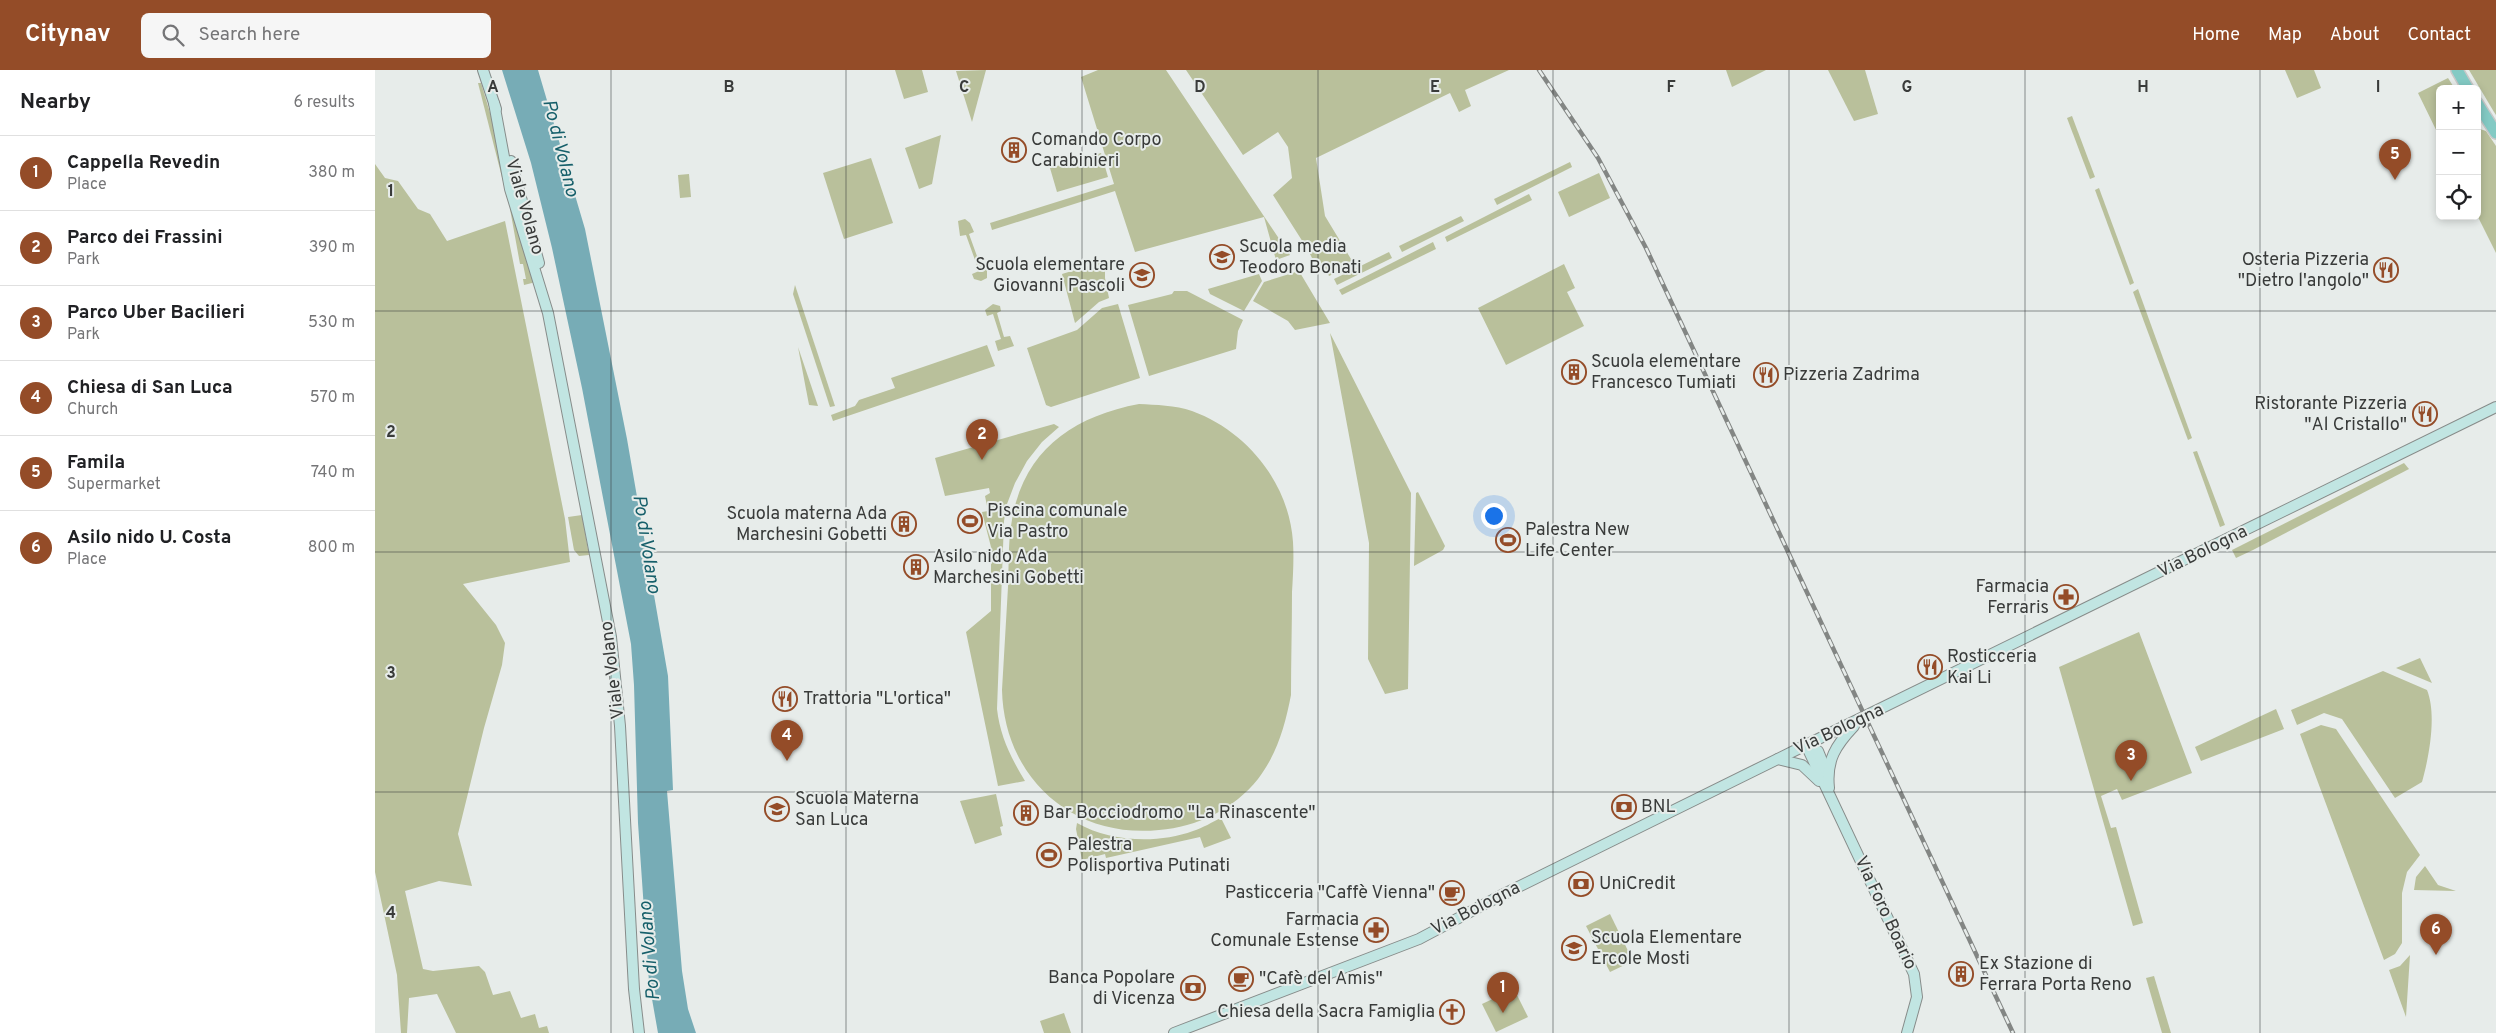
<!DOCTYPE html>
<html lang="en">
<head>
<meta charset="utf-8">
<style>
	:root { --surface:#fff; --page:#f6f6f6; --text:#202124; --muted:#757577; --line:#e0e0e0; --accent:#944c28 }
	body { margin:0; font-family:Overpass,sans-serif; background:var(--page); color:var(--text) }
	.controls { position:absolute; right:15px; top:15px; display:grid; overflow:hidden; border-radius:8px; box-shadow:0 2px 8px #0003 }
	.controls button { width:45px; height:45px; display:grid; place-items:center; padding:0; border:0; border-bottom:1px solid var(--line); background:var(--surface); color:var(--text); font:25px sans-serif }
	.you { position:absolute; left:1118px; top:445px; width:18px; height:18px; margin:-12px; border:4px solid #fff; border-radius:50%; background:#1a73e8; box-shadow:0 0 0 8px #1a73e833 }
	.badge { display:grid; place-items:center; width:32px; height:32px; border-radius:50%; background:var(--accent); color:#fff; font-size:16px; font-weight:700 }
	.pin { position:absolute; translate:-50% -41px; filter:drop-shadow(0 1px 2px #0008) }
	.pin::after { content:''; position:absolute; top:26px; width:18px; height:15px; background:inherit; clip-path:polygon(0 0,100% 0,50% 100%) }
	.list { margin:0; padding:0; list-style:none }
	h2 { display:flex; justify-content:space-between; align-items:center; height:65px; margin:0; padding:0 20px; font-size:21px }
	h2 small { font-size:16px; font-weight:400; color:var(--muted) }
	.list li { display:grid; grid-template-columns:32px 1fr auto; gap:15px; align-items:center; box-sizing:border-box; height:75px; padding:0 20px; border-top:1px solid var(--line) }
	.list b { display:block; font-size:19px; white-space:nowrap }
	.list p { margin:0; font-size:16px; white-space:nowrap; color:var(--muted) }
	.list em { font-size:16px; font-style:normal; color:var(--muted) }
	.icon { flex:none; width:28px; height:28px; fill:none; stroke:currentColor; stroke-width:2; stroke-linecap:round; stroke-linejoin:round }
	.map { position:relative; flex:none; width:2121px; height:963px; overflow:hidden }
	header { display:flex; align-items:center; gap:30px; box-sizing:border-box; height:70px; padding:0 25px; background:var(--accent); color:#fff }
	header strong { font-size:24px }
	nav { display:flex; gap:28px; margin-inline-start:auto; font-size:18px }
	.search { width:350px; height:45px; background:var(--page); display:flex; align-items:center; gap:12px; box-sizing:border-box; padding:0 18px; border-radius:8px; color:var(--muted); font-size:19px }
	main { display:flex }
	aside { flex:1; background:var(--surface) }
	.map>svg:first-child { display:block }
</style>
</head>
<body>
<header>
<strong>Citynav</strong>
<div class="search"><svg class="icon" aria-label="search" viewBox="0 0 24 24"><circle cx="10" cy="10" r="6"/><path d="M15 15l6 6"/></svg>Search here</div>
<nav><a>Home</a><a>Map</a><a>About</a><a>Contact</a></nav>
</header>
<main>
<aside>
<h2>Nearby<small>6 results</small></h2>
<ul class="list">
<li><span class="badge">1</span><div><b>Cappella Revedin</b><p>Place</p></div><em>380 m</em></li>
<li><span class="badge">2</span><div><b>Parco dei Frassini</b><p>Park</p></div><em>390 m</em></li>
<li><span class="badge">3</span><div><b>Parco Uber Bacilieri</b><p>Park</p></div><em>530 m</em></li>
<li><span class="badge">4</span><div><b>Chiesa di San Luca</b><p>Church</p></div><em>570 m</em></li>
<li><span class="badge">5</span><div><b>Famila</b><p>Supermarket</p></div><em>740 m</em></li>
<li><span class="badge">6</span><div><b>Asilo nido U. Costa</b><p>Place</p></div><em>800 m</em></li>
</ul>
</aside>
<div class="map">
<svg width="2121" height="963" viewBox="0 0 2121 963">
	<rect width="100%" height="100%" fill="#e7ecea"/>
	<g fill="#b9c09b">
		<path d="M 520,0 L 547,0 L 553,22 L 529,29 Z"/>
		<path d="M 611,0 L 597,52 L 581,1 Z"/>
		<path d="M 723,0 L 791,0 L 915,185 L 901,190 L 889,147 L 760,182 L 740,121 L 617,160 L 615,153 L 739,114 L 706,7 Z"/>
		<path d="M 811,0 L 1134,0 L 1090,20 L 1096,36 L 1084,42 L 1075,23 L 941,88 L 950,146 L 979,194 L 954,206 L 950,197 L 943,200 L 933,180 L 898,125 L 917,108 L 913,77 L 903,62 L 868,85 Z"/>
		<path d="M 1351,0 L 1391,0 L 1357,17 Z"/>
		<path d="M 1453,0 L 1490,0 L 1503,44 L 1479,51 Z"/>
		<path d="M 1910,0 L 1939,0 L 1946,18 L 1922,28 Z"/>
		<path d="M 2094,0 L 2121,0 L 2121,45 L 2119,42 Z"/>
		<path d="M 2073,8 L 2080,19 L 2065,19 L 2065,68 L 2043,23 Z"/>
		<path d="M 103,13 L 106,13 L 119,56 L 134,130 L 133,131 Z"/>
		<path d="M 1697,46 L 1720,107 L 1715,109 L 1692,48 Z"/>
		<path d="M 2102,58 L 2111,61 L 2121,76 L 2121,183 L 2102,145 Z"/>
		<path d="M 566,65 L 557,114 L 544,119 L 530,78 Z"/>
		<path d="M 726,83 L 733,107 L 682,122 L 675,98 Z"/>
		<path d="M 496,88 L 518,153 L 469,169 L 448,103 Z"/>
		<path d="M 1195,92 L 1197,97 L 1122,135 L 1119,129 Z"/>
		<path d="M 0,94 L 10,108 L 23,111 L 43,139 L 55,144 L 72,171 L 130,151 L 190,449 L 195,492 L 88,514 L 121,555 L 130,573 L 127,595 L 109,658 L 83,764 L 97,816 L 64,811 L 30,821 L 48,899 L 58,901 L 104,896 L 110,902 L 118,925 L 135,921 L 146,948 L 160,944 L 164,958 L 172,956 L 174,963 L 81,963 L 62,924 L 34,928 L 32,963 L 26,963 L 22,905 L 0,802 Z"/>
		<path d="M 1224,103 L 1235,128 L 1194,147 L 1183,122 Z"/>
		<path d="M 314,104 L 316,127 L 305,128 L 303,105 Z"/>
		<path d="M 1724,118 L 1759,213 L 1755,215 L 1720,120 Z"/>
		<path d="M 1154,124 L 1157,130 L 1072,172 L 1070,167 Z"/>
		<path d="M 135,139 L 137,139 L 161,212 L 149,215 L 148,209 L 151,209 L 148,194 L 145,194 Z"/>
		<path d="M 1086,146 L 1089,151 L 1027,182 L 1024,176 Z"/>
		<path d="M 590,149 L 595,153 L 599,162 L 594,164 L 607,200 L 612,199 L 612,208 L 606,211 L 599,209 L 597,204 L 604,201 L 591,165 L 585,166 L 583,151 Z"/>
		<path d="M 1058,172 L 1061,179 L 967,225 L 964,220 Z"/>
		<path d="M 1014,182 L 1017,188 L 962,215 L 959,209 Z"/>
		<path d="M 730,191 L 730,208 L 734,228 L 724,232 L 700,253 L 687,204 Z"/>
		<path d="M 1189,194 L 1200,218 L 1192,222 L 1209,256 L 1131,295 L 1103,238 Z"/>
		<path d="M 924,201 L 955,253 L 920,260 L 913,251 L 878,231 L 889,212 Z"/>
		<path d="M 884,204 L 887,211 L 869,241 L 835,224 L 833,219 Z"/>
		<path d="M 420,215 L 460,336 L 455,337 L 418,224 Z"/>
		<path d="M 1763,219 L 1817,368 L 1813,370 L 1758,222 Z"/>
		<path d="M 799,221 L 812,221 L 868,250 L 863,261 L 861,279 L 774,306 L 753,235 L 797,224 Z"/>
		<path d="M 618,234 L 625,236 L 626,241 L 622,243 L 629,267 L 635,266 L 639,276 L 623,281 L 620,271 L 626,269 L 618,244 L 612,246 L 610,240 Z"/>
		<path d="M 743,234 L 765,308 L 676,337 L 671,335 L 652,278 L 702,260 L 727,238 Z"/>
		<path d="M 955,263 L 1036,423 L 1033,619 L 1010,624 L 993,589 L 994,473 Z"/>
		<path d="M 612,275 L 620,296 L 458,351 L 456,345 L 480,336 L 484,330 L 520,318 L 516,308 Z"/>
		<path d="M 423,277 L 443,336 L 434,335 Z"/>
		<path d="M 764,334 C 781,335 800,335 817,341 C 872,361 914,413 918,472 C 919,488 918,506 917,522 C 917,556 916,591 916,625 C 910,656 902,684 883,709 C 859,739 822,757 784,760 C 697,769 629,707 627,620 C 629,586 631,551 633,517 C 634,497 633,476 636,456 C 646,383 695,347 764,334 Z"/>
		<path d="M 679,354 L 684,357 L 667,372 L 652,391 L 640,413 L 632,434 L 629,451 L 622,639 C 625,666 636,688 650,711 L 623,716 L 591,562 L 616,541 L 616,477 L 607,442 L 613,441 L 610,426 L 615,423 L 614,418 L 570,426 L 560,388 Z"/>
		<path d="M 1822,381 L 1850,455 L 1845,457 L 1818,382 Z"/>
		<path d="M 2029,393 L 2034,399 L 1878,480 L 1861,488 L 1857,480 Z"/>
		<path d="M 1043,422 L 1070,476 L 1068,480 L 1039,496 L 1041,423 Z"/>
		<path d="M 207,445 L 214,485 L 204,486 L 199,480 L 193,447 Z"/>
		<path d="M 1764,562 L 1817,703 L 1747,730 L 1742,719 L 1726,726 L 1736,758 L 1741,757 L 1768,853 L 1758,856 L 1684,597 Z"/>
		<path d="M 2045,588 L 2057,613 L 2021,598 Z"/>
		<path d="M 2008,601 L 2052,620 C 2062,645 2054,687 2047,712 L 2020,728 L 1967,649 L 1949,643 L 1922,655 L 1916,640 Z"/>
		<path d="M 1901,639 L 1909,659 L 1826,691 L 1820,677 Z"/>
		<path d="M 1946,655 L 1961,659 L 2045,785 L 2032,802 L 2027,823 L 2027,873 L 2020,884 L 2009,890 L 1925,664 Z"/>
		<path d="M 621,724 L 628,756 L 625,757 L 627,765 L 600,774 L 585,731 Z"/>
		<path d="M 846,748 L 856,768 L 829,778 L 825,767 L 731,788 L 730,784 L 707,790 L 701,759 L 702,753 C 735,772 783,774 818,761 C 828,758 837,752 846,748 Z"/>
		<path d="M 2050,796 L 2063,815 L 2081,821 L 2039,820 L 2041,807 Z"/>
		<path d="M 1235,844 L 1258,891 L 1235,902 L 1211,856 Z"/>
		<path d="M 2035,885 L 2031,947 L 2014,900 L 2025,896 Z"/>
		<path d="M 1779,906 L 1796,963 L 1787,963 L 1771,908 Z"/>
		<path d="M 1139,919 L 1153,947 L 1121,962 L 1107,934 Z"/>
		<path d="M 689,943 L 696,963 L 669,963 L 665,951 Z"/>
	</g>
	<path fill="#77acb6" d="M 127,0 L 163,0 L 210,159 L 252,369 L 293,606 L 298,720 L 292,721 L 307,901 L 313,939 L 321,963 L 283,963 L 274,912 L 263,753 L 259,615 L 256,574 L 207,318 L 177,178 L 156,93 Z"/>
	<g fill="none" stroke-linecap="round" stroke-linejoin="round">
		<defs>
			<g id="secondary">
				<path d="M 108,0 L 121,39"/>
				<path d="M 119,33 L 135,119 L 173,243 L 236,567 L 245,656 L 259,919 L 264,963"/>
				<path d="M 136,91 L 164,193"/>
				<path d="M 1431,675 L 1539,904 L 1542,927 L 1532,963"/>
				<path d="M 1431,675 L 1443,681 L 1452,703"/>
				<path d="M 1403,689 L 1427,695 L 1444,711"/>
				<path d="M 1454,718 C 1451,690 1461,675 1479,656"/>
				<path d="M 799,963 L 1044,869 L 1125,826 L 1431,675 L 2121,337"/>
			</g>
			<g id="primary">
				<path d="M 2082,0 L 2093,19"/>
				<path d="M 2102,33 L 2121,63"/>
			</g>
		</defs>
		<use href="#secondary" stroke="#878c8a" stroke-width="12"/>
		<use href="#primary" stroke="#c8c8c8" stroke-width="14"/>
		<use href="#secondary" stroke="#c1e5e2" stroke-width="10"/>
		<use href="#primary" stroke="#83cac4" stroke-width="11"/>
		<defs>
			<path id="rail" d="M 1164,0 L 1223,88 L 1271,178 L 1638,963"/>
		</defs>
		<use href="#rail" stroke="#838684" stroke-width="4.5"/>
		<use href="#rail" stroke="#e7ecea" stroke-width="2.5" stroke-dasharray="8" stroke-linecap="butt"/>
	</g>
	<path fill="none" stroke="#393b3a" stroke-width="1" stroke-opacity="0.55" d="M 236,0 L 236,963M 471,0 L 471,963M 707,0 L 707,963M 943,0 L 943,963M 1178,0 L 1178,963M 1414,0 L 1414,963M 1650,0 L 1650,963M 1885,0 L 1885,963M 0,241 L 2121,241M 0,482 L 2121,482M 0,722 L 2121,722"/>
	<defs>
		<symbol id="building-ring" viewBox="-11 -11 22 22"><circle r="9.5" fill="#e7ecea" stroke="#944c28" stroke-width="1.5"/><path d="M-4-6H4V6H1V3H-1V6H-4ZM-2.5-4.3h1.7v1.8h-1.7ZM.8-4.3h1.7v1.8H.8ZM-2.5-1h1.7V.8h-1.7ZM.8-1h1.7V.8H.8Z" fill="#944c28"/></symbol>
		<symbol id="school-ring" viewBox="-11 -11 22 22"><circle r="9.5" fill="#e7ecea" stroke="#944c28" stroke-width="1.5"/><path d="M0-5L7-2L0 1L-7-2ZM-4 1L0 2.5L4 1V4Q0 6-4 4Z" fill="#944c28"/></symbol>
		<symbol id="restaurant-ring" viewBox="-11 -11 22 22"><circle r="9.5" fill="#e7ecea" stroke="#944c28" stroke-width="1.5"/><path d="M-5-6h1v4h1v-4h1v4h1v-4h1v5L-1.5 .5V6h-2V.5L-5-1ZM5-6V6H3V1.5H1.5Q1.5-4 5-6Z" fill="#944c28"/></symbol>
		<symbol id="stadium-ring" viewBox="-11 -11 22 22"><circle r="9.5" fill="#e7ecea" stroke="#944c28" stroke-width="1.5"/><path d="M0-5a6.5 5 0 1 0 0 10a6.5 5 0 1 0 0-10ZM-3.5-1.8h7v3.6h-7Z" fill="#944c28"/></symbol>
		<symbol id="pharmacy-ring" viewBox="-11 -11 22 22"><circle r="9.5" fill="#e7ecea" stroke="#944c28" stroke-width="1.5"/><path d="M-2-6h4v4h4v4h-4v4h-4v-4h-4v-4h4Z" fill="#944c28"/></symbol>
		<symbol id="bank-ring" viewBox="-11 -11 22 22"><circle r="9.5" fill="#e7ecea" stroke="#944c28" stroke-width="1.5"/><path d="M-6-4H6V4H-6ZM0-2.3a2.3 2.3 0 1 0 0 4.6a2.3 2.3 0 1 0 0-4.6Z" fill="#944c28"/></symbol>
		<symbol id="cafe-ring" viewBox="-11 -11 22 22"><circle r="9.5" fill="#e7ecea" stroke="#944c28" stroke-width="1.5"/><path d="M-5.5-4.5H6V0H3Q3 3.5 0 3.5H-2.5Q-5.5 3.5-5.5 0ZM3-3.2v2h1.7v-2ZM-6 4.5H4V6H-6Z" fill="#944c28"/></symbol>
		<symbol id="church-ring" viewBox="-11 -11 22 22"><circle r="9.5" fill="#e7ecea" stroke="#944c28" stroke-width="1.5"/><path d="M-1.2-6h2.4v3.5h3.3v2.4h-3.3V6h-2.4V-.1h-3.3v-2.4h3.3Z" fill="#944c28"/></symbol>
	</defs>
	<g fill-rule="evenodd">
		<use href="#building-ring" x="625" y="66" width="28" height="28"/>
		<use href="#school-ring" x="833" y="173" width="28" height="28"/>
		<use href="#restaurant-ring" x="1997" y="186" width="28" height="28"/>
		<use href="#school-ring" x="753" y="191" width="28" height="28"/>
		<use href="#building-ring" x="1185" y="288" width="28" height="28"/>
		<use href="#restaurant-ring" x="1377" y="291" width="28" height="28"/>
		<use href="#restaurant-ring" x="2036" y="330" width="28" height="28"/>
		<use href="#stadium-ring" x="581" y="437" width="28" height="28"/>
		<use href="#building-ring" x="515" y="440" width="28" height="28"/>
		<use href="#stadium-ring" x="1119" y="456" width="28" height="28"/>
		<use href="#building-ring" x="527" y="483" width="28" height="28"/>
		<use href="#pharmacy-ring" x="1677" y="513" width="28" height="28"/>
		<use href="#restaurant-ring" x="1541" y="583" width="28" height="28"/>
		<use href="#restaurant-ring" x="396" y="615" width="28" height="28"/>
		<use href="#bank-ring" x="1235" y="723" width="28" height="28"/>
		<use href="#school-ring" x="388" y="725" width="28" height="28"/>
		<use href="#building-ring" x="637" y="729" width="28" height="28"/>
		<use href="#stadium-ring" x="660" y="771" width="28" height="28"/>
		<use href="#bank-ring" x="1192" y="800" width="28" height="28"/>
		<use href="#cafe-ring" x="1063" y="809" width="28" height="28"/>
		<use href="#pharmacy-ring" x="987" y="846" width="28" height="28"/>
		<use href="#school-ring" x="1185" y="864" width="28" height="28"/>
		<use href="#building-ring" x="1572" y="890" width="28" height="28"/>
		<use href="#cafe-ring" x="852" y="895" width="28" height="28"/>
		<use href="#bank-ring" x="804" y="904" width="28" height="28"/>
		<use href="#church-ring" x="1063" y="928" width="28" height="28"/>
	</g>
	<g text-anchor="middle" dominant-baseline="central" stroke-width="4" stroke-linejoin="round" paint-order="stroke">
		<g font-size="18" fill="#393b3a" stroke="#e7ecea" text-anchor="start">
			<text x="656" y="70">Comando Corpo<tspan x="656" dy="21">Carabinieri</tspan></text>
			<text x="864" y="177">Scuola media<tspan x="864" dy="21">Teodoro Bonati</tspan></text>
			<text x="1994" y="190" text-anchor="end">Osteria Pizzeria<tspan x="1994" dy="21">"Dietro l'angolo"</tspan></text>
			<text x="750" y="195" text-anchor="end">Scuola elementare<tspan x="750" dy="21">Giovanni Pascoli</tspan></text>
			<text x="1216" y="292">Scuola elementare<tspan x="1216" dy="21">Francesco Tumiati</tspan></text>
			<text x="1408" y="305">Pizzeria Zadrima</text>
			<text x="2032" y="334" text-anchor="end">Ristorante Pizzeria<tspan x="2032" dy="21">"Al Cristallo"</tspan></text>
			<text x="612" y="441">Piscina comunale<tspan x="612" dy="21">Via Pastro</tspan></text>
			<text x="512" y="444" text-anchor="end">Scuola materna Ada<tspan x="512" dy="21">Marchesini Gobetti</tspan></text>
			<text x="1150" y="460">Palestra New<tspan x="1150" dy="21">Life Center</tspan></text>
			<text x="558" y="487">Asilo nido Ada<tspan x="558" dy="21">Marchesini Gobetti</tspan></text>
			<text x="1674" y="517" text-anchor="end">Farmacia<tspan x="1674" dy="21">Ferraris</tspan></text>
			<text x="1572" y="587">Rosticceria<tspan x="1572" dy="21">Kai Li</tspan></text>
			<text x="428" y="629">Trattoria "L'ortica"</text>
			<text x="420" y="729">Scuola Materna<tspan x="420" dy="21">San Luca</tspan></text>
			<text x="1266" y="737">BNL</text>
			<text x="668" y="743">Bar Bocciodromo "La Rinascente"</text>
			<text x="692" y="775">Palestra<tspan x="692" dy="21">Polisportiva Putinati</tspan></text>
			<text x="1224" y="814">UniCredit</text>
			<text x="1060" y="823" text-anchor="end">Pasticceria "Caffè Vienna"</text>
			<text x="984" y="850" text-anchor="end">Farmacia<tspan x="984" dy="21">Comunale Estense</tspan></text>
			<text x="1216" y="868">Scuola Elementare<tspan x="1216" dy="21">Ercole Mosti</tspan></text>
			<text x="1604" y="894">Ex Stazione di<tspan x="1604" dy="21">Ferrara Porta Reno</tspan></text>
			<text x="800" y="908" text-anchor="end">Banca Popolare<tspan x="800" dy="21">di Vicenza</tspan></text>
			<text x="884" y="909">"Cafè del Amis"</text>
			<text x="1060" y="942" text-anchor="end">Chiesa della Sacra Famiglia</text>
		</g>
		<g font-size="18" fill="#393b3a" stroke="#e7ecea">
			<text transform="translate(149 137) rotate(74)">Viale Volano</text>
			<text transform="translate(1828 482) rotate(-26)">Via Bologna</text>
			<text transform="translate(238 600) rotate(-97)">Viale Volano</text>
			<text transform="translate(1464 660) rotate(-25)">Via Bologna</text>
			<text transform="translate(1101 839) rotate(-27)">Via Bologna</text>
			<text transform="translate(1510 843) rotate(65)">Via Foro Boario</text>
		</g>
		<g font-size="19" font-style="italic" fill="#165f6a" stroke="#e7ecea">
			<text transform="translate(185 78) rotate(76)">Po di Volano</text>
			<text transform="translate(271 474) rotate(81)">Po di Volano</text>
			<text transform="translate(275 881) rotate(-95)">Po di Volano</text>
		</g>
	</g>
	<g font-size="16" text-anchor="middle" font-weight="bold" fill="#393b3a" stroke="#e7ecea" stroke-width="4" stroke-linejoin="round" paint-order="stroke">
		<text x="118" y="22">A</text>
		<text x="354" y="22">B</text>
		<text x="589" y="22">C</text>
		<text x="825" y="22">D</text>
		<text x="1060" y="22">E</text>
		<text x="1296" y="22">F</text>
		<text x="1532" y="22">G</text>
		<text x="1768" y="22">H</text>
		<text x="2003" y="22">I</text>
		<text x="16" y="126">1</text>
		<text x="16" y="367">2</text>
		<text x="16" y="608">3</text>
		<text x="16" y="848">4</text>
	</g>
</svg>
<div class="controls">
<button>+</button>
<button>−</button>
<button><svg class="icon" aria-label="locate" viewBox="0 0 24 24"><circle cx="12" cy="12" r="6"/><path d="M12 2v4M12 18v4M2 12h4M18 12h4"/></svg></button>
</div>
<div class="you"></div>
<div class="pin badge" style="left:1128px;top:943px">1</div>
<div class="pin badge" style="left:607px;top:390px">2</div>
<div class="pin badge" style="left:1756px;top:711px">3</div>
<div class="pin badge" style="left:412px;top:691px">4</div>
<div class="pin badge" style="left:2020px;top:110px">5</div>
<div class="pin badge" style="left:2061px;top:885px">6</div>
</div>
</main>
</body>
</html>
